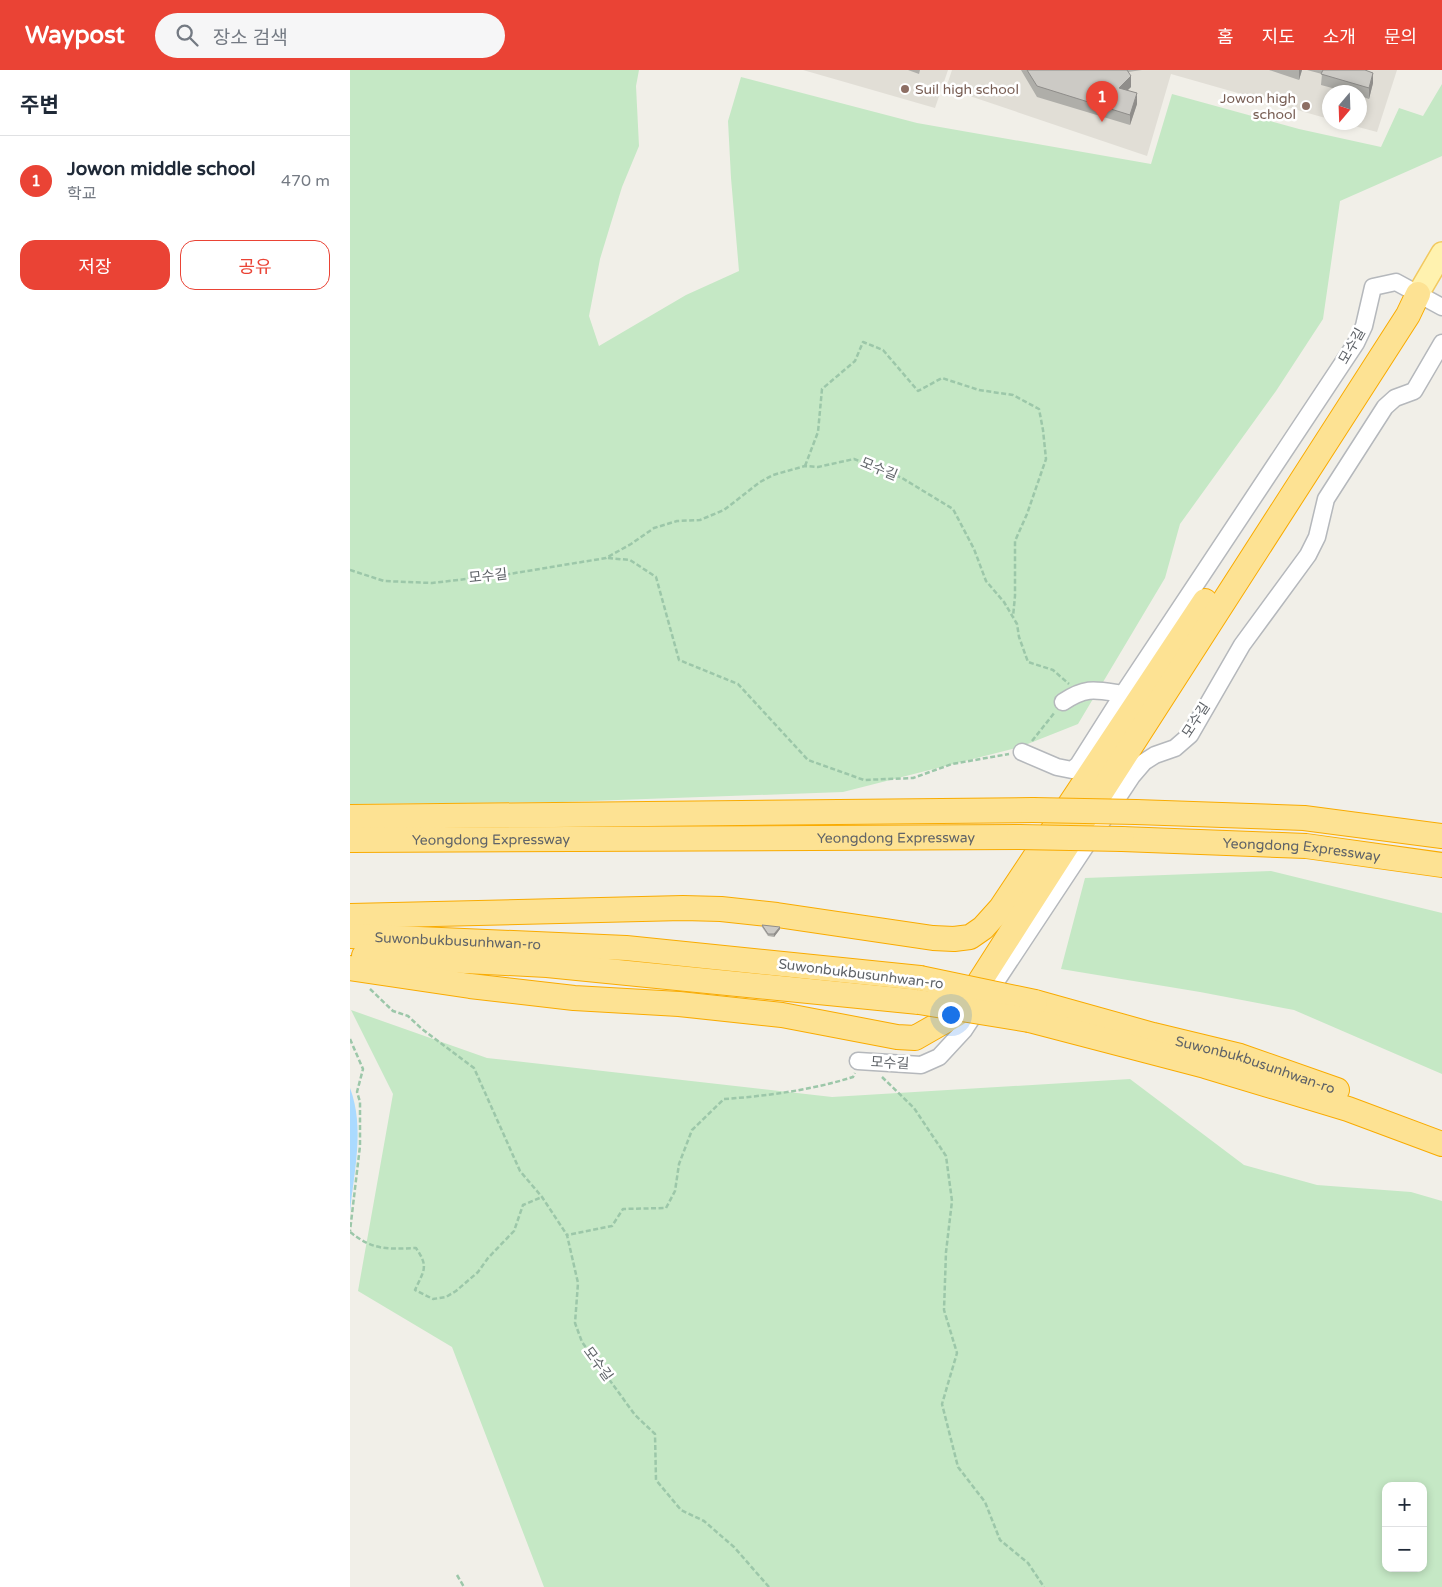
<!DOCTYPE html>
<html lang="ko">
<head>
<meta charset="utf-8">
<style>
	:root { --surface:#fff; --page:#f6f6f7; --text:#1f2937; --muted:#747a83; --line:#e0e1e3; --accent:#ea4335 }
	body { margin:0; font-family:"Varela Round","Noto Sans KR",sans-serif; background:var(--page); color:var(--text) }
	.controls { position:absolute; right:15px; bottom:15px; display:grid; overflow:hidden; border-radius:10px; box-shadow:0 2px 8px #0003 }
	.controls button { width:45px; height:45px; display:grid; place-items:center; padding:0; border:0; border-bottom:1px solid var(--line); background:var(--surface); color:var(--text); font:25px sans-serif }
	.compass { position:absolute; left:972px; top:15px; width:45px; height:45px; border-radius:50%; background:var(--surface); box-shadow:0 2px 8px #0003; rotate:199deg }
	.you { position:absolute; left:600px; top:944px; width:18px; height:18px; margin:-12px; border:4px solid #fff; border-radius:50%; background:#1a73e8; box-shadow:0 0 0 8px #1a73e833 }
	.badge { display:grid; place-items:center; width:32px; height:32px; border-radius:50%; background:var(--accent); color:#fff; font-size:16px; font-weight:700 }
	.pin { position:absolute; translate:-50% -41px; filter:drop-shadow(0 1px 2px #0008) }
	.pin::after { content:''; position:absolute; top:26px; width:18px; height:15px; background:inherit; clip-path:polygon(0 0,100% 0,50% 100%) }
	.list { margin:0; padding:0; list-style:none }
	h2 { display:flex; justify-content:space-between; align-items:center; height:65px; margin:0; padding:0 20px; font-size:21px }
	h2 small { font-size:16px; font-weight:400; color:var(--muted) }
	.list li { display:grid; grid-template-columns:32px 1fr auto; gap:15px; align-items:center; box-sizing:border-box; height:90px; padding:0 20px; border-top:1px solid var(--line) }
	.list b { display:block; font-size:19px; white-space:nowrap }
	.list p { margin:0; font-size:16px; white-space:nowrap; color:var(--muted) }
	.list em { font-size:16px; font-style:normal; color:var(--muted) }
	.actions { display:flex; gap:10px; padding:15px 20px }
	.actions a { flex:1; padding:11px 0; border:1px solid var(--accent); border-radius:15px; text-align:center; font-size:18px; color:var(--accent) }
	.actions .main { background:var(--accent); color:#fff }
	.icon { flex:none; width:28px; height:28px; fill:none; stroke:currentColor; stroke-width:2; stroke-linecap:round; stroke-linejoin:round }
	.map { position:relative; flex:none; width:1092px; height:1517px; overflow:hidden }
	header { display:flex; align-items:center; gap:30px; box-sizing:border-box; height:70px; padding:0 25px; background:var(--accent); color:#fff }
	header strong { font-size:24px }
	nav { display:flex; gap:28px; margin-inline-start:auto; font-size:18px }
	.search { width:350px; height:45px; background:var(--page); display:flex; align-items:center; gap:12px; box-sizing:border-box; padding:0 18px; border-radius:28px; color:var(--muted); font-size:19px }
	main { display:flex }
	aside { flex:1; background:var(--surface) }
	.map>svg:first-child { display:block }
</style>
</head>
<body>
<header>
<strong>Waypost</strong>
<div class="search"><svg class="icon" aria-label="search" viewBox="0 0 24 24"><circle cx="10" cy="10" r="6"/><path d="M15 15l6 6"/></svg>장소 검색</div>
<nav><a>홈</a><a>지도</a><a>소개</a><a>문의</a></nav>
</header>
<main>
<aside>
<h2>주변<small></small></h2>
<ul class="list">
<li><span class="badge">1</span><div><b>Jowon middle school</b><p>학교</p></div><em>470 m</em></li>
</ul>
<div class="actions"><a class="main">저장</a><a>공유</a></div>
</aside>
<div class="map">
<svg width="1092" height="1517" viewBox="0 0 1092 1517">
	<rect width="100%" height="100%" fill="#f1efe8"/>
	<g fill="#e1ded6">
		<path d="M 453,0 L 598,0 L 585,38 Z"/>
		<path d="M 602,0 L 1047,0 L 1027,62 L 993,53 L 1009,52 L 1009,22 L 979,22 L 979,49 L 821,4 L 797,86 L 596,18 Z"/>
	</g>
	<g fill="#c5e8c5" fill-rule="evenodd">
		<path d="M 0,0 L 289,0 L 286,16 L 289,76 L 272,117 L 250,189 L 239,246 L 249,276 L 336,225 L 389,201 L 381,108 L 378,51 L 391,7 L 567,53 L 801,94 L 822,24 L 949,59 L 1031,77 L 1049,38 L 1073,46 L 1092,14 L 1092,86 L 990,131 L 973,249 L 926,321 L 830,454 L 815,508 L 728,654 L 670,677 L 493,722 L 212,732 L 0,734 Z"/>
		<path d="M 921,801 L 1092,843 L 1092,1004 L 944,940 L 850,922 L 711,899 L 735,808 Z"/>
		<path d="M 1,940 L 137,988 L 482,1027 L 780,1009 L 894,1095 L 967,1115 L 1061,1122 L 1092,1131 L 1092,1517 L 194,1517 L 102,1277 L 8,1221 L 43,1024 ZM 1036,1416 L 1073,1416 L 1073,1498 L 1036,1498 Z"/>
	</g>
	<path fill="#aadaff" d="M 0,1018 C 15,1058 4,1101 0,1142 Z"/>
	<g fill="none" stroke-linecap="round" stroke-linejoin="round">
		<defs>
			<g id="minor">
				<path d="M 713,632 C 737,616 746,620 773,624 L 1006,273 L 1014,256 L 1023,217 L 1046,212 L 1092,237"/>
				<path d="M 672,682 L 707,697 L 722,700 L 728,695 L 773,624"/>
				<path d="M 508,991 L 571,995 L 589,987 L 614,960 L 782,706 L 794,692 L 805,685 L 825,678 L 840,665 L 892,575 L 958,485 L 967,467 L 976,429 L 1035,337 L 1045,328 L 1064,321 L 1092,273"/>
			</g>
			<path id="major" d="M 1068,224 L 1092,183"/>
			<g id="highway">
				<path d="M 786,742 L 954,748 L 1092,766"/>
				<path d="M 0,747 L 683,740"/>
				<path id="s1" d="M 772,769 L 956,776 L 1092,795"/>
				<path id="s2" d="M 0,770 L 669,767"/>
				<path d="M 0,846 L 333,838 L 371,839 L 427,845 L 583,868 L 604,869 L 620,867 L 633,858 L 651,838 L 855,531"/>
				<path id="s3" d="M 0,866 L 276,878 L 570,908"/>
				<path d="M 14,886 L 197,895 L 569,932"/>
				<path d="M 0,898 L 120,916 L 224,928 L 329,934 L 432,945 L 547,967 L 565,968 L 607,944 L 618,930 L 671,847 L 1058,245 L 1068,224"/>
				<path id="s4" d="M 685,932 L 803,965 L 890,986 L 987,1020"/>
				<path d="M 679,950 L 855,996 L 998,1039 L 1092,1074"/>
			</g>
		</defs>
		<use href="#minor" stroke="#b5b8bc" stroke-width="19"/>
		<use href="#major" stroke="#f2c960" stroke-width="24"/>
		<use href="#highway" stroke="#f9ab00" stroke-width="26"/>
		<g stroke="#9cc7a9" stroke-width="2.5" stroke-dasharray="5 2.5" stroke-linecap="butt">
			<path d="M 455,396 L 468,362 L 472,319 L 505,291 L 513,272 L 533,280 L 568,321 L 592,308 L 629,320 L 663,325 L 689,339 L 693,360 L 696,389 L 677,444 L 665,471 L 665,526 L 663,547"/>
			<path d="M 258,488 L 280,490 L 306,507 L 329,590 L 388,614 L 458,690 L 514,710 L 563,708 L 602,694 L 659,684"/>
			<path d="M 0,500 L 34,511 L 82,513 L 159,504 L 256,488 L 281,474 L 304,458 L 327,451 L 350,450 L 374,440 L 410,412 L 423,405 L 455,396 L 468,397 L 504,389 L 552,408 L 603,439 L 624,479 L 636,511 L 654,532 L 667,554 L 669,567 L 678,592 L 703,600 L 719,614"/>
			<path d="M 682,671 L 705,642"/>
			<path d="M 20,919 L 43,941 L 58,946 L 72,959 L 124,998 L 170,1101 L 192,1127 L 217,1165"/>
			<path d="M 0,969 L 13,999 L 7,1022 L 10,1032 L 10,1076 L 0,1161"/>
			<path d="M 532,1007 L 564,1038 L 596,1086 L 602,1131 L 596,1182 L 594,1240 L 607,1283 L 592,1334 L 608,1397 L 635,1432 L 650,1470 L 678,1493 L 694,1517"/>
			<path d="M 0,1162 C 24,1181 38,1179 66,1178 C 79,1197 74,1200 65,1220 L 83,1229 L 96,1227 L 106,1221 L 128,1202 L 138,1188 L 164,1161 L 173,1135 L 192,1127"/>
			<path d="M 107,1505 L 114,1517"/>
			<path d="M 419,1517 L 384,1477 L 354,1451 L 331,1440 L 306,1410 L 305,1364 L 285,1345 L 232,1272 L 225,1253 L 228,1213 L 217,1165 L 262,1156 L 273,1139 L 316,1138 L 325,1121 L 329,1094 L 342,1060 L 374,1029 C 417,1026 462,1020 503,1007 L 505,1003"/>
		</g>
		<use href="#minor" stroke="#fff" stroke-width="16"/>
		<use href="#major" stroke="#fff2af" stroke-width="21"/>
		<use href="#highway" stroke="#fde293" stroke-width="24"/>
		<defs>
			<g id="highway-bridge">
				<path d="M 683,740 L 786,742"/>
				<path d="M 669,767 L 772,769"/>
				<path d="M 570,908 L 685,932"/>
				<path d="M 569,932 L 679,950"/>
			</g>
		</defs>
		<use href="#highway-bridge" stroke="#f9ab00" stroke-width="26" stroke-linecap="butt"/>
		<use href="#highway-bridge" stroke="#fde293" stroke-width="24"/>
	</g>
	<g fill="#afaea9">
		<path d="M 558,0 L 570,0 L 569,4 Z"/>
		<path d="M 671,0 L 792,0 L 778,2 L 781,17 L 777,20 L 787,34 L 780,55 L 687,27 Z"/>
		<path d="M 919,0 L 952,0 L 949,10 Z"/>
		<path d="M 957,0 L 1016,0 L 1023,13 L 1019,29 L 1010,26 L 1010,22 L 997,22 L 971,15 L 972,4 Z"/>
		<path d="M 412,855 L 430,859 L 424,867 L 418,866 L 412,857 Z"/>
	</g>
	<g fill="#8f8d8a">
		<path d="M 949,0 L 952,0 L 949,10 Z"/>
		<path d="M 1023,3 L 1023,13 L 1019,29 L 1019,18 Z"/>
		<path d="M 781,6 L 781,17 L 769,29 L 769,18 Z"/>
		<path d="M 787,23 L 787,34 L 780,55 L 780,45 Z"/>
		<path d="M 430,857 L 430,859 L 424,867 L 424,864 Z"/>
	</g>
	<g fill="#cccac5" stroke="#8f8d8a">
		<path d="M 677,0 L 777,0 L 781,6 L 769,18 L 787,23 L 780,45 L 687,16 Z"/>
		<path d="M 973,0 L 1015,0 L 1023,3 L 1019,18 L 971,4 Z"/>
		<path d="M 412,855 L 430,857 L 424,864 L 418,864 Z"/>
	</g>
	<g fill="#8d6e63" stroke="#fff" stroke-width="2">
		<circle cx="555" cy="19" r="5"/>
		<circle cx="956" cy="36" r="5"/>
	</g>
	<g text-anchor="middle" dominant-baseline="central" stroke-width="5" stroke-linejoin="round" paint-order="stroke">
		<g font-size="14" fill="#785e54" stroke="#fff" text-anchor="start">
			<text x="565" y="19">Suil high school</text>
			<text x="946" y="28" text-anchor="end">Jowon high<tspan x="946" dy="16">school</tspan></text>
		</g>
		<g font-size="14" fill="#5f6368" stroke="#fff">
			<text transform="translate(1002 276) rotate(-60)">모수길</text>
			<text transform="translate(529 399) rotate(22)">모수길</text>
			<text transform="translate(138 506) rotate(-6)">모수길</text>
			<text transform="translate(846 650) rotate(-57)">모수길</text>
			<text stroke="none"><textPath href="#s2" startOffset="546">Yeongdong Expressway</textPath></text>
			<text stroke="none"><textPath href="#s2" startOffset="141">Yeongdong Expressway</textPath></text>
			<text stroke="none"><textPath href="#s1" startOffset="180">Yeongdong Expressway</textPath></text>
			<text stroke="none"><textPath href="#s3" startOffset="108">Suwonbukbusunhwan-ro</textPath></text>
			<text transform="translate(511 904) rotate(7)">Suwonbukbusunhwan-ro</text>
			<text transform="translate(540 993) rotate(3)">모수길</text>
			<text stroke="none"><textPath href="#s4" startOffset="229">Suwonbukbusunhwan-ro</textPath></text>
			<text transform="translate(248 1294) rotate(54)">모수길</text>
		</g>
	</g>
</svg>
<div class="controls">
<button>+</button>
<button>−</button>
</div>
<svg class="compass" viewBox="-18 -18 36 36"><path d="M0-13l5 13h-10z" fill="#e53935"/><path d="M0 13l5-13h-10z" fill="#747a83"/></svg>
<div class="you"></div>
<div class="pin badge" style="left:752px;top:52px">1</div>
</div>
</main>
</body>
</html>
